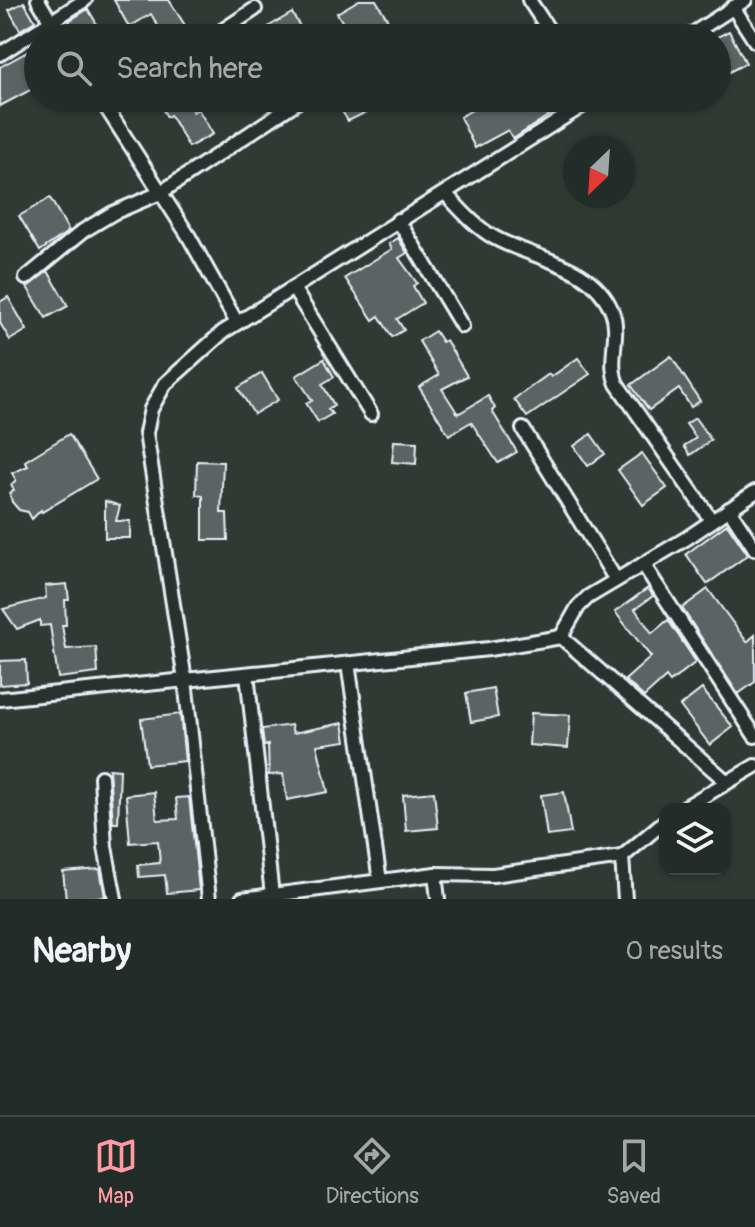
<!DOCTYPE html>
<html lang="en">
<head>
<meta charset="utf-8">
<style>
	:root { --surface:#222c28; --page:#2e3834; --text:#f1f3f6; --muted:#a2a7a8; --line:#3f4845; --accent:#ff9aa2 }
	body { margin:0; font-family:Pangolin,sans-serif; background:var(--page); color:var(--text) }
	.controls { position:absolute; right:24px; bottom:24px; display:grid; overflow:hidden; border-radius:16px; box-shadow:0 2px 6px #0004 }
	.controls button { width:72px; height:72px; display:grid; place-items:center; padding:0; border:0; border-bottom:2px solid var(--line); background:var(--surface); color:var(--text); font:40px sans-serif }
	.compass { position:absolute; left:563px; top:136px; width:72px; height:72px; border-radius:50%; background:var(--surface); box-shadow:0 2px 6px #0004; rotate:205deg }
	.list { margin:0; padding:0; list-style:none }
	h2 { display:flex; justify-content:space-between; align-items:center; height:104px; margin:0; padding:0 32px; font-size:34px }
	h2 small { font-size:26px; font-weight:400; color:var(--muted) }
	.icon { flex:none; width:44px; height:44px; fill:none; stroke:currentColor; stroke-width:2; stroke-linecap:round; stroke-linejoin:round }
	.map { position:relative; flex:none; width:755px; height:899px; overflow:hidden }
	.search { position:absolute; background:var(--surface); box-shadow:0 2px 6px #0004; left:24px; right:24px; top:24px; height:88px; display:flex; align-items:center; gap:20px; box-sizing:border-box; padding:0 28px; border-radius:44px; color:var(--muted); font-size:30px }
	.sheet { height:216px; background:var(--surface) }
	nav { display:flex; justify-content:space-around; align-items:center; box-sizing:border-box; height:112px; border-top:2px solid var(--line); background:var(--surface); font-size:22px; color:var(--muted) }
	nav a { display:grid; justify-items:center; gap:4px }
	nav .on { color:var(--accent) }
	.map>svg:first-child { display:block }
</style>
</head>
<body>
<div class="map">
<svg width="755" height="899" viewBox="0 0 755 899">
	<rect width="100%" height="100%" fill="#2e3b35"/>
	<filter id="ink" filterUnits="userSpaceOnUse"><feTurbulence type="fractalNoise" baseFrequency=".0125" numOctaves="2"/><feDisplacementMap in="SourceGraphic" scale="16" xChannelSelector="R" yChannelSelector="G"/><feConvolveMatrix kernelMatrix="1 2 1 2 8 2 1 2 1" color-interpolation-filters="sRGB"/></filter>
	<g filter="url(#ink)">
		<g fill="#596563" stroke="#e8f1f8" stroke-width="2">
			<path d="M 114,0 L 169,0 L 193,38 L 165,38 L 151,14 L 129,27 Z"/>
			<path d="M 359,0 L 376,0 L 392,27 L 373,38 L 352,38 L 337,13 Z"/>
			<path d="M 24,2 L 35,21 L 20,30 L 9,10 Z"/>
			<path d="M 88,9 L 105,38 L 79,38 L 69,21 Z"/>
			<path d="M 292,13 L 307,38 L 253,38 L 271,25 Z"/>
			<path d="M 729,31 L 746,63 L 722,76 L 717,67 L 717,37 Z"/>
			<path d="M 27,52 L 38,71 L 38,86 L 0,106 L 0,67 Z"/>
			<path d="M 156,98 L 185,98 L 193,112 L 198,109 L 213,134 L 189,147 L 170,115 L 167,117 Z"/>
			<path d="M 334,98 L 372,98 L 377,107 L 348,121 Z"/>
			<path d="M 493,98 L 543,98 L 552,113 L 513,139 L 508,130 L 475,148 L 460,117 Z"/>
			<path d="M 50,198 L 69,231 L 40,251 L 19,216 Z"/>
			<path d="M 398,238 L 407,253 L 399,258 L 417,283 L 413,286 L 423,303 L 397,319 L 404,330 L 392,337 L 379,316 L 373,320 L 345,278 L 392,249 L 389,244 Z"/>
			<path d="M 48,271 L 68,306 L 46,318 L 27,287 Z"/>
			<path d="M 8,297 L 27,330 L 10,340 L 0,323 L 0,302 Z"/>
			<path d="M 435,331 L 442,342 L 446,340 L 467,376 L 442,389 L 458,414 L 488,396 L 495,408 L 492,411 L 517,452 L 498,463 L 471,422 L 449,435 L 419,387 L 439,375 L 419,341 Z"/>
			<path d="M 671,356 L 700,401 L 691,407 L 679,389 L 649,410 L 631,385 Z"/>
			<path d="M 578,358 L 590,374 L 527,417 L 514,399 L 549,374 L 551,377 Z"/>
			<path d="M 324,359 L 334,377 L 322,384 L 334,405 L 328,409 L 332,414 L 318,422 L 306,403 L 312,400 L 296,376 Z"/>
			<path d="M 262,373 L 278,400 L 254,414 L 238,388 Z"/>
			<path d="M 695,418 L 711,440 L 690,455 L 684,446 L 696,438 L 686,424 Z"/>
			<path d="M 69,434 L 97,479 L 42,512 L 41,510 L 32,519 L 28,512 L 19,510 L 12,502 L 10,494 L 14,490 L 11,485 L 16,480 L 12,473 L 28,466 L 25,461 Z"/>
			<path d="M 591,434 L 605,454 L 588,466 L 574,446 Z"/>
			<path d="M 394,441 L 417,442 L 416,464 L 392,462 Z"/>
			<path d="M 642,453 L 667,488 L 643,505 L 618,470 Z"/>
			<path d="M 197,461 L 223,462 L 221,513 L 227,513 L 228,540 L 203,540 L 203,496 L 196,495 Z"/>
			<path d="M 105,501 L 120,506 L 116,521 L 130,521 L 130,538 L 105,538 Z"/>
			<path d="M 727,524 L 748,555 L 707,584 L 686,554 Z"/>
			<path d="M 67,584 L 69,600 L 65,600 L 66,625 L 62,625 L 66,649 L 96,647 L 98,673 L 58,678 L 50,625 L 40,626 L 40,620 L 17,629 L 3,609 L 46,598 L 45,586 Z"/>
			<path d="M 648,588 L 653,596 L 635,609 L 652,633 L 668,620 L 696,662 L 670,682 L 666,677 L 644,697 L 625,680 L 651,657 L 615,612 Z"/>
			<path d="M 708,589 L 747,642 L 755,635 L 755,682 L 738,694 L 682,608 Z"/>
			<path d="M 26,660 L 27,683 L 0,685 L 0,661 Z"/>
			<path d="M 493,688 L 498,717 L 471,722 L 466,693 Z"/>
			<path d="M 702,689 L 733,727 L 710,745 L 680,706 Z"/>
			<path d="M 531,713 L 570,715 L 568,748 L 529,745 Z"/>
			<path d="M 180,714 L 185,761 L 147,765 L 141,719 Z"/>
			<path d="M 343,723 L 346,741 L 317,745 L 328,792 L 287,800 L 283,774 L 269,775 L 268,745 L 264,746 L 262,729 L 291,725 L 293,733 Z"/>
			<path d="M 109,769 L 120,770 L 118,823 L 113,823 Z"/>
			<path d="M 154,792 L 157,820 L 178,819 L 176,798 L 189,797 L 199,890 L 167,893 L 165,875 L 139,877 L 138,865 L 160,863 L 158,841 L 130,843 L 126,795 Z"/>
			<path d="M 434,792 L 438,828 L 406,831 L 403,795 Z"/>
			<path d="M 564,792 L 571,833 L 547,836 L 541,795 Z"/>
			<path d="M 100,869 L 105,897 L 66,899 L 63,872 Z"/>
		</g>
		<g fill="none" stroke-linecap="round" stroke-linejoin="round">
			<defs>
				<g id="street">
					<path d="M 38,0 L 61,38"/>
					<path d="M 529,0 L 554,38"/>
					<path d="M 733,7 L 755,41"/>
					<path d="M 211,38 L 255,9"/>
					<path d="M 686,38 L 745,0"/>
					<path d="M 0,54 L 85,0"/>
					<path d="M 100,98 L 188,235 L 237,323"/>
					<path d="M 106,107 L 120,98"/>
					<path d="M 445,193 C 460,209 475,227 495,238 C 535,260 592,263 612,311 C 621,334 607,361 617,384 L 712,521"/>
					<path d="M 398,220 L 462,326"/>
					<path d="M 26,278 L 83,231 L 113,213 L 160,193 L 303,98"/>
					<path d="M 293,288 L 371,414"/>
					<path d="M 523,429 L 616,580"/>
					<path d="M 729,509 L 755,549"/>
					<path d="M 643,564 L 755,736"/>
					<path d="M 561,637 L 578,607 L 588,597 L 687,538 L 755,492"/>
					<path d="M 348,663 L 380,881"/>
					<path d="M 247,674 L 272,895"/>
					<path d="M 0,699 L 489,649 L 561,637 L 726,781"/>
					<path d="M 101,777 L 105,847 L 115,899"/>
					<path d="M 682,809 L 755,766"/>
					<path d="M 622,857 L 625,899"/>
					<path d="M 435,874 L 438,899"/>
					<path d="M 209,899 L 185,680 L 146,433 L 151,409 L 165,384 L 223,332 L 595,98"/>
					<path d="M 242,899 L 435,874 L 493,875 L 622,857 L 665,821"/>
				</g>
			</defs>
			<use href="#street" stroke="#e8f1f8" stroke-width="18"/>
			<use href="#street" stroke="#26332d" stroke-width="12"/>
		</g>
	</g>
</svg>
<div class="controls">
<button><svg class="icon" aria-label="layers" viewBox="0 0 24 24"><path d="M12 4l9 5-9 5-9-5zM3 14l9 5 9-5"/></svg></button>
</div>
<svg class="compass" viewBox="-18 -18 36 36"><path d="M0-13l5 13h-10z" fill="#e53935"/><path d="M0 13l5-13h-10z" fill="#a2a7a8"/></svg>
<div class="search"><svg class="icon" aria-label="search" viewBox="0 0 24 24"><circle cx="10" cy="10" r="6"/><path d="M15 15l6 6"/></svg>Search here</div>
</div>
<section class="sheet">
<h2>Nearby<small>0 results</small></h2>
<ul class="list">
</ul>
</section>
<nav>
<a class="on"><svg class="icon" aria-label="map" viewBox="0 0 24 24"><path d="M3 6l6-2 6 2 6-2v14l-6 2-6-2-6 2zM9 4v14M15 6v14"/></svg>Map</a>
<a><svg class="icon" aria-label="directions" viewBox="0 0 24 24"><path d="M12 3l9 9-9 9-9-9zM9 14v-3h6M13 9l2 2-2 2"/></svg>Directions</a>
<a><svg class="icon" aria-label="saved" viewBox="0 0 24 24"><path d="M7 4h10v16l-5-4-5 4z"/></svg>Saved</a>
</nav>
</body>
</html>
